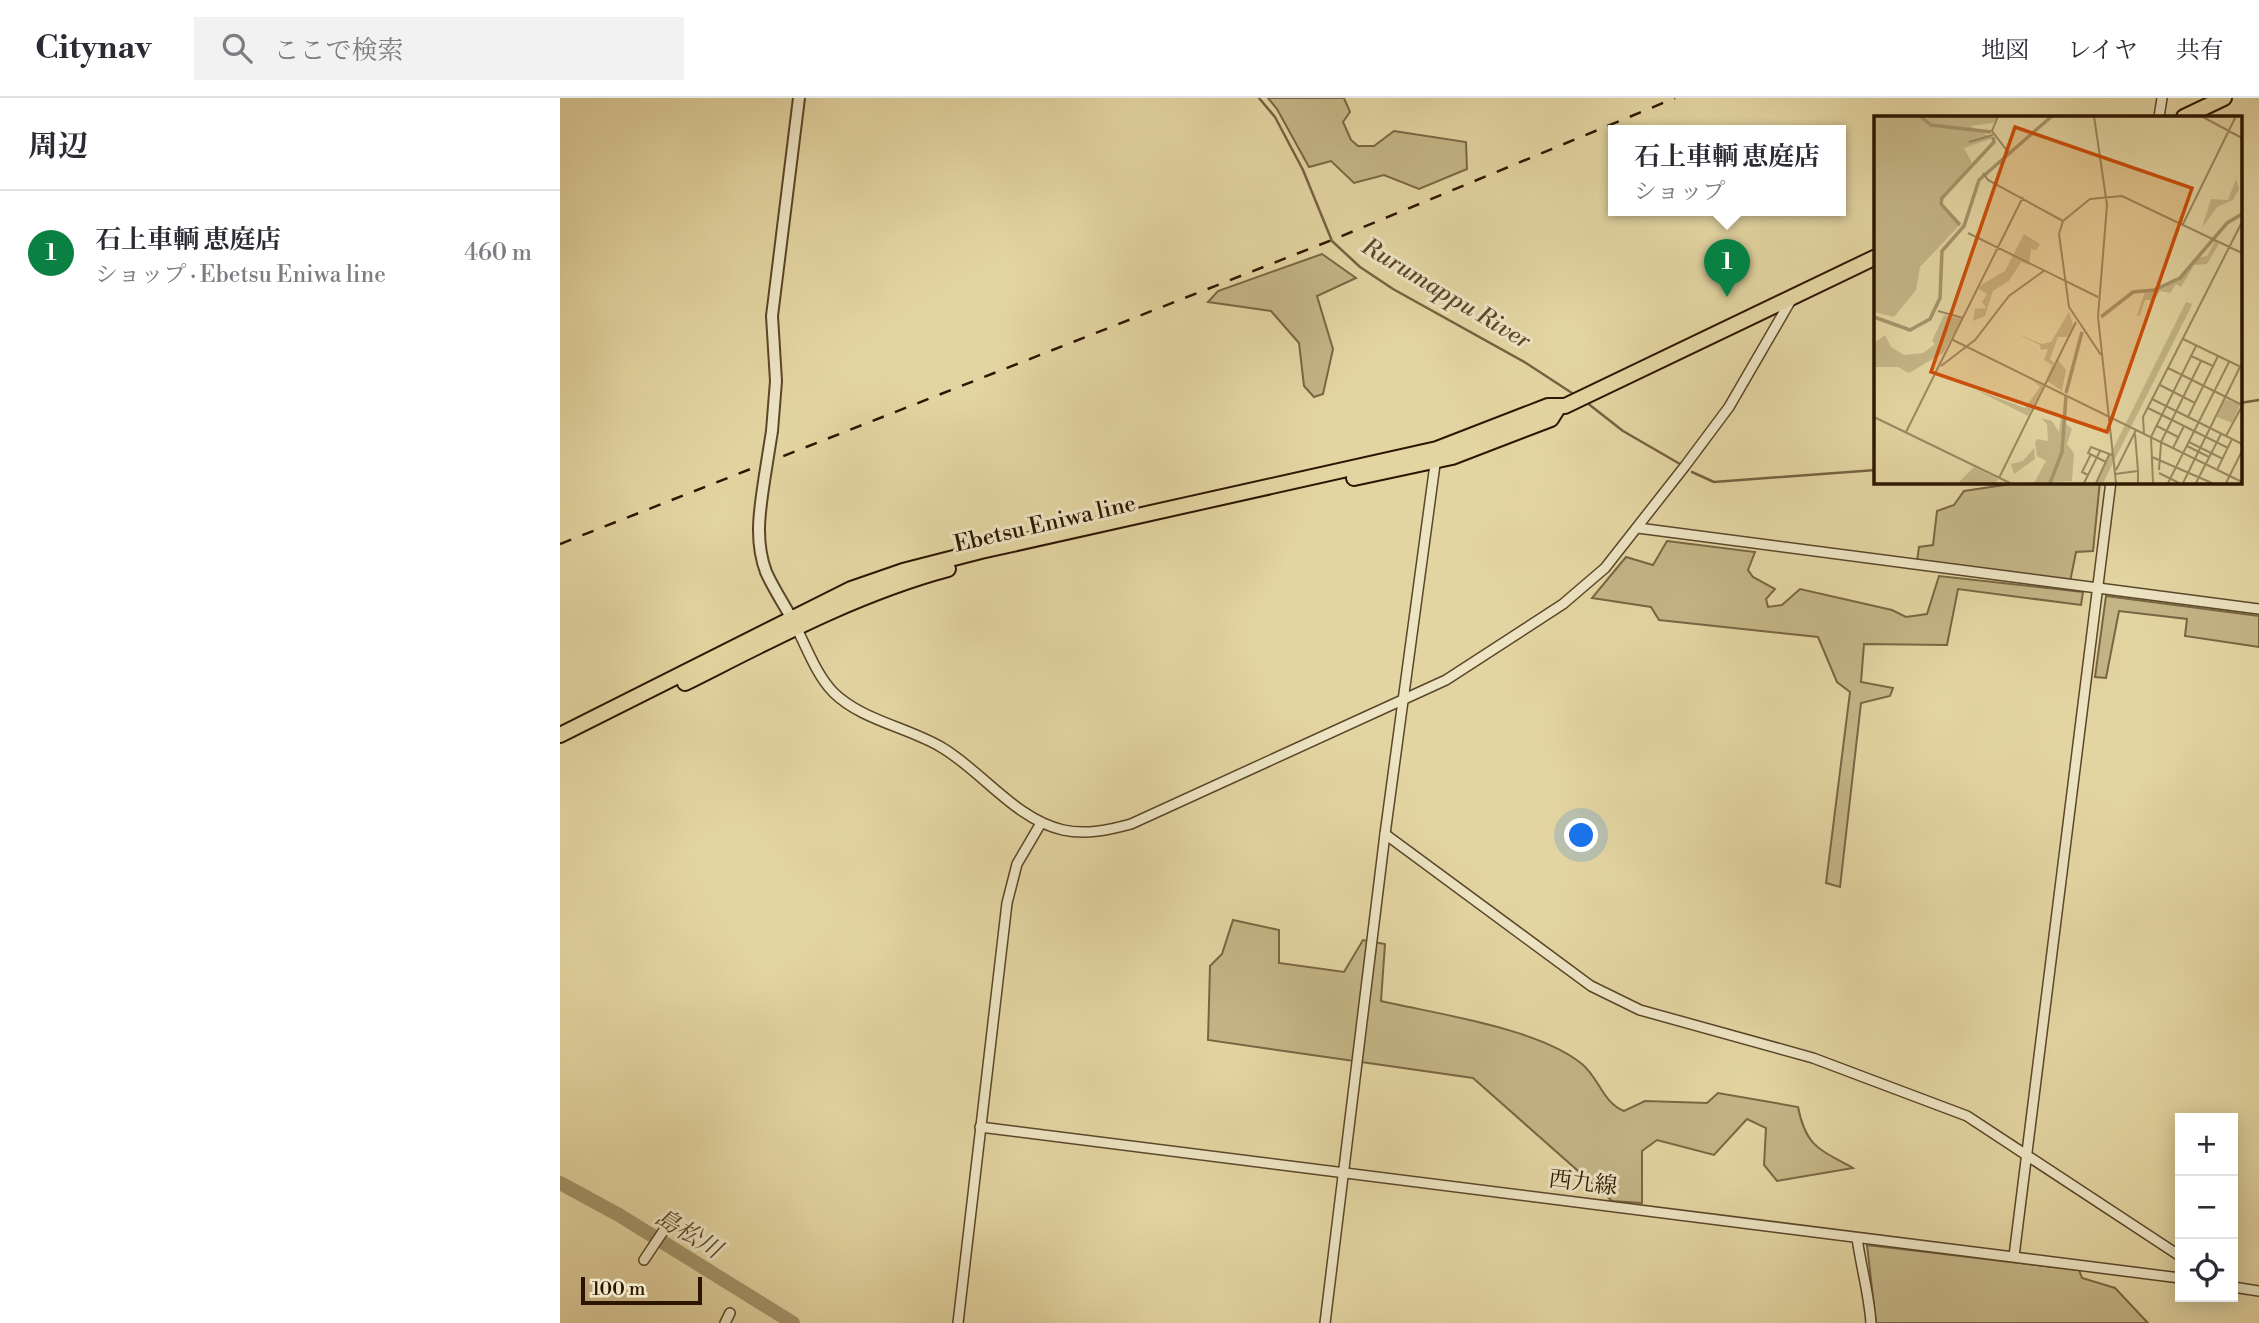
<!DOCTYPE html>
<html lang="ja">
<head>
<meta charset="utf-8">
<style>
	:root { --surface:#fff; --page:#f2f2f3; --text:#2b2b33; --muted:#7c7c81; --line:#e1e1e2; --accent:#0b8043 }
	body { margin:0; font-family:"Libre Bodoni","Noto Serif JP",serif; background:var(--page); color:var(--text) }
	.controls { position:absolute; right:21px; bottom:21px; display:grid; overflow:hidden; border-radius:0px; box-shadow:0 4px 18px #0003 }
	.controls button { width:63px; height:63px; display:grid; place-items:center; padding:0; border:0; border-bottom:2px solid var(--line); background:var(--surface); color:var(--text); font:35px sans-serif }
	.scale { position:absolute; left:21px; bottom:18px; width:121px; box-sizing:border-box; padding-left:7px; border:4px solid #2d1600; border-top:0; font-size:19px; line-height:24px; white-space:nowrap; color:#2d1600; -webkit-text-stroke:5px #ede4c3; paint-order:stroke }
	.you { position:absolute; left:1022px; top:738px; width:24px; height:24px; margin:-18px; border:5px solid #fff; border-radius:50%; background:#1a73e8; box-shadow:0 0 0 10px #1a73e833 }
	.badge { display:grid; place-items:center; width:46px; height:46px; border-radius:50%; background:var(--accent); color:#fff; font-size:23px; font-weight:700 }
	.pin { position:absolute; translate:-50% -58px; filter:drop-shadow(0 2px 4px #0008) }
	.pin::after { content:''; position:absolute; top:37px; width:24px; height:21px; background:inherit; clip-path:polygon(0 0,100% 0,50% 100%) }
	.popup { position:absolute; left:1048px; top:27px; width:238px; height:91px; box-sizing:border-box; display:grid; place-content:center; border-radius:0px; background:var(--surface); filter:drop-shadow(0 2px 5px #0005); font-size:23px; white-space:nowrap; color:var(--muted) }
	.popup b { font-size:26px; color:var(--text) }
	.popup::after { content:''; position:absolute; left:50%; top:100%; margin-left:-14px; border:14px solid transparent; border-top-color:var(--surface) }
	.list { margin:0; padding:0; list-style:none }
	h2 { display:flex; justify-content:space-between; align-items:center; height:91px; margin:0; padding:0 28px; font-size:30px }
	h2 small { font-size:23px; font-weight:400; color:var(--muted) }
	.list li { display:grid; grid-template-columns:46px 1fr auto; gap:21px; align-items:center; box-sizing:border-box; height:126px; padding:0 28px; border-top:2px solid var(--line) }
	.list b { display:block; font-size:26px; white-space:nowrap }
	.list p { margin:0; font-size:23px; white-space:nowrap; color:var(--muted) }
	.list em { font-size:23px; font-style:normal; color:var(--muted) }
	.icon { flex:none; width:38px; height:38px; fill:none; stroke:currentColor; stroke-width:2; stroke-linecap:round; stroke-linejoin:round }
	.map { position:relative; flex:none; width:1699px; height:1225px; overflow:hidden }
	header { display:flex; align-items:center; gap:42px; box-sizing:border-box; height:98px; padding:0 35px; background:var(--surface); border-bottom:2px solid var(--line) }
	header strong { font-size:33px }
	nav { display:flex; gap:38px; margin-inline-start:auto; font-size:24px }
	.search { width:490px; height:63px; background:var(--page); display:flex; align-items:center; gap:18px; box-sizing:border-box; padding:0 24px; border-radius:0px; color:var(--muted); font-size:26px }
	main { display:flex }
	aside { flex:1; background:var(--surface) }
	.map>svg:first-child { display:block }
</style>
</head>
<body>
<header>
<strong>Citynav</strong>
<div class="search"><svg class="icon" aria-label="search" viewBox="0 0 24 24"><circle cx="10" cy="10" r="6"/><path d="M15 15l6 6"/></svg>ここで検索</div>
<nav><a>地図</a><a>レイヤ</a><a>共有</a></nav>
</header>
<main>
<aside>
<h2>周辺<small></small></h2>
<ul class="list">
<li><span class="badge">1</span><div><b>石上車輌 恵庭店</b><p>ショップ · Ebetsu Eniwa line</p></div><em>460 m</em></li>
</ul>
</aside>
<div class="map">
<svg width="1699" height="1225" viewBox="0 0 1699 1225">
	<rect width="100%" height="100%" fill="#e3d5a2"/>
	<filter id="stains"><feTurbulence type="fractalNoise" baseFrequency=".00286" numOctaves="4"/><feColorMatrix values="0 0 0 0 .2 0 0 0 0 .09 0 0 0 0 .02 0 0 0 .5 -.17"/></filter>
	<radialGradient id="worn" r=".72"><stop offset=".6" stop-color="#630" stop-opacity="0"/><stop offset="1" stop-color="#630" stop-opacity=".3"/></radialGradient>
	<g fill="#c4b586" stroke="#786643" stroke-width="2">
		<path d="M 708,0 L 784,0 L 790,14 L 783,24 L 791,42 L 798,48 L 814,48 L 834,33 L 906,44 L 907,71 L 859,91 L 824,77 L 794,85 L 771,63 L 749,69 L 717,11 Z"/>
		<path d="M 762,156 L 796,180 L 757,198 L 773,251 L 763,296 L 754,299 L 744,288 L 739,245 L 711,213 L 648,204 L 658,193 Z"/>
		<path d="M 1471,383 L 1540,383 L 1533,453 L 1516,454 L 1510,484 L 1357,463 L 1359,449 L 1373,447 L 1377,413 L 1394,407 L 1404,393 Z"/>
		<path d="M 1107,443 L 1195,454 L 1188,472 L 1193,479 L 1215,491 L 1206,501 L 1208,509 L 1222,507 L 1240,491 L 1332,512 L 1346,519 L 1367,516 L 1379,478 L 1523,494 L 1521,507 L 1398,491 L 1387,547 L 1304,546 L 1301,584 L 1333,590 L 1330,598 L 1301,605 L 1280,789 L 1266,785 L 1290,594 L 1277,584 L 1258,539 L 1099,522 L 1091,509 L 1032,500 L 1066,459 L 1093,467 Z"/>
		<path d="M 1546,498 L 1699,518 L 1699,549 L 1625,538 L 1627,521 L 1559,513 L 1546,580 L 1535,579 Z"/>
		<path d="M 673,822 L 719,832 L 719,865 L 784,874 L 803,842 L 825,846 L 821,903 C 877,916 978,930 1022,966 C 1039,980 1043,1005 1064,1013 L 1085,1003 L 1147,1005 L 1158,995 L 1238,1009 C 1246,1049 1259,1051 1293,1070 L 1217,1083 L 1204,1067 L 1206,1030 L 1187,1021 L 1154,1057 L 1097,1042 L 1082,1053 L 1082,1105 L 1052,1103 L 913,980 L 648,942 L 650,868 L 662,856 Z"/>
		<path d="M 1307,1147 L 1519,1172 L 1522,1180 L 1555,1190 L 1588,1225 L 1316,1225 Z"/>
	</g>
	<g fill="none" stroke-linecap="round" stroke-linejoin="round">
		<g stroke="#756240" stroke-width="2.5">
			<path d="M 699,0 L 715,19 L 743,72 L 772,143 L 800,169 L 833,191 L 966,265 L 1015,297"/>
			<path d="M 1026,304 L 1063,333 L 1120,366"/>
			<path d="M 1680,305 L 1699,302"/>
			<path d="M 1132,374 L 1154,384 L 1316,372"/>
		</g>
		<path stroke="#a5946b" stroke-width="14" d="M 0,1085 L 59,1117 L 233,1225"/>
		<defs>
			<g id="minor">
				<path d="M 1599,19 L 1602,0"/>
				<path d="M 1078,430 L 1699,511"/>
				<path d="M 236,529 C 247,550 256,576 273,594 C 301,622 347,629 381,649 C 422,673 455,721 503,732 C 526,737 549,732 571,726 L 886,582 L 1003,506 L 1045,470 L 1125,368 L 1169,309 L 1231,202"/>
				<path d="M 825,736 L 1031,888 L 1080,912 L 1253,960 L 1407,1018 L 1620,1158"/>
				<path d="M 420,1029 L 1620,1180"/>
				<path d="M 1297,1140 C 1301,1169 1309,1196 1311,1225"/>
				<path d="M 1454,1158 L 1551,383"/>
				<path d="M 84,1162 L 110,1123"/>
				<path d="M 1673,1189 L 1699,1193"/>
				<path d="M 165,1225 L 170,1215"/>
				<path d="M 398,1225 L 447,805 L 457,766 L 481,725"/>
				<path d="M 765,1225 L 825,736 L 876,359"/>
			</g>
			<g id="tertiary">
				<path d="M 212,333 L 216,283 L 212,218 L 239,0"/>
				<path d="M 205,377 C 200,410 194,442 206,474 C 214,492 226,509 235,527"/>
			</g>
			<g id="primary">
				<path d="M 1624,19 L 1664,0"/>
				<path d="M 794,380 L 892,359 L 991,321 L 998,310"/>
				<path d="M 125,585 C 211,542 295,496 388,471"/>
				<path d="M 0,637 L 291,491 L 343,473 L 421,453 L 877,351 L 988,308 L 1005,308 L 1316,159"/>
			</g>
		</defs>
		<use href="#minor" stroke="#5a4628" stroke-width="12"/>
		<use href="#tertiary" stroke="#5a4628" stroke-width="14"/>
		<use href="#primary" stroke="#2d1600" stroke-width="18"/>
		<use href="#minor" stroke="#ede4c3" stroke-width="9"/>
		<use href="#tertiary" stroke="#ede4c3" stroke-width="10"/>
		<use href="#primary" stroke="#e3d5a2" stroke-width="14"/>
		<path stroke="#2d1600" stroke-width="2.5" stroke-dasharray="12 12" stroke-linecap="butt" d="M 0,446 L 777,140 L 1115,0"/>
		<defs>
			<path id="tertiary-bridge" d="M 205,377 L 212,333"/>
		</defs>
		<use href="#tertiary-bridge" stroke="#5a4628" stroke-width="14" stroke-linecap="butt"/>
		<use href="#tertiary-bridge" stroke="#ede4c3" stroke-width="10"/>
	</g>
	<g text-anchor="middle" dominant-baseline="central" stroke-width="6" stroke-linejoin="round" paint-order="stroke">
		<g font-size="23" fill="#2d1600" stroke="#ede4c3">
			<text transform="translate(485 426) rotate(-13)">Ebetsu Eniwa line</text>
			<text transform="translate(1023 1085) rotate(7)">西九線</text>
		</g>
		<g font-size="24" font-style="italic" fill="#5d482b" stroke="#ede4c3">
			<text transform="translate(886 196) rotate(31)">Rurumappu River</text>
			<text transform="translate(128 1136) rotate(31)">島松川</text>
		</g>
	</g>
	<g transform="translate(1314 18)">
		<rect width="368" height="368" fill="#e3d5a2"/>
		<path d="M 0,0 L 125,0 L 119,7 L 96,10 L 119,22 L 90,32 L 98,47 L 68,80 L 69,91 L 85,108 L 83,112 L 46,151 L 42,174 L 20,201 L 0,196 ZM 362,63 L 365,73 L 359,84 L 343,91 L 328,112 L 337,83 L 354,84 ZM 150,118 L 166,128 L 162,134 L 157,133 L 155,149 L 147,146 L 135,165 L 119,175 L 111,200 L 99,205 L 101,193 L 112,192 L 108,186 L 113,178 L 105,173 L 107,169 L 131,155 ZM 341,125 L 345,128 L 333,148 L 320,149 L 307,171 L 302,168 L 296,177 L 286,175 L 280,184 L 271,184 L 266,200 L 263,199 L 271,176 L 304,165 L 323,142 L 333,140 ZM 312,186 L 318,188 L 316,193 L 229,367 L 222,367 ZM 195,196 L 199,209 L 193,221 L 184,221 L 176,243 L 180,247 L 171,267 L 178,249 L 170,244 L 174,233 L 167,234 L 166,229 L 141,217 L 168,228 L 177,226 ZM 70,199 L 88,203 L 69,237 L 35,257 L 24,251 L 0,251 L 0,227 L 11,219 L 17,231 L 30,239 L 49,237 L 61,228 L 58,225 ZM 184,244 L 192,254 L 188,275 L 173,265 ZM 158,264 L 169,270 L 154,300 L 100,273 L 151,292 L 166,271 ZM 351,283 L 366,289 L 358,307 L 343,301 ZM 187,300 L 194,302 L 191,307 L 198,313 L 193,328 L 200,337 L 198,365 L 160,367 L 172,345 L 163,340 L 161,327 L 163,323 L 174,325 L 173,308 L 167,302 L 178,305 L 185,316 ZM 160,332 L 161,343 L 140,358 L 137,348 L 149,345 ZM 100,351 L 124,363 L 122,367 L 84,367 Z" fill="#c4b586"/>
		<path fill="none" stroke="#a5946b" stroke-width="3.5" d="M 46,0 L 57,9 L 117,16M 86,109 L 67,88 L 68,82 L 120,26 L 119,21M 0,201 L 36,214 L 56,203 L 66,182 L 68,135 L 90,110 L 105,64 L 178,0M 227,201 L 259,176 L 280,174 L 306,162 L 353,107 L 368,98M 192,277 L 208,216M 176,367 L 188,336 L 192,280"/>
		<path fill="none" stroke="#9a8961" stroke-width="2" d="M 124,0 L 118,15 L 134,36M 220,0 L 233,89 L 224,201 L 242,367M 327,0 L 368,22M 95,26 L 119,19M 109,57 L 114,64 L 189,105M 309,108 L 362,0M 94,117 L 224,181M 64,195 L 89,202M 309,223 L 367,251M 79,224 L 368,366M 227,239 L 195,191 L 185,118 L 189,105 L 216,83 L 248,80 L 368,137M 317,240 L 339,250M 67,250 L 101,224 L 135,180 L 171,154M 294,252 L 368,289M 286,269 L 321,287M 278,283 L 368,328M 274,292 L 354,332M 0,301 L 136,367M 314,301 L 344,240M 283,310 L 304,321M 32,316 L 149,81M 261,318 L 264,355M 270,318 L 269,301 L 368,106M 352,320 L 368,290M 287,326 L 327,245M 315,326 L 349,343M 313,330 L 335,341M 299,332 L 310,310M 278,341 L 338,367M 232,346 L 214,337 L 217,331 L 238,339M 242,354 L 262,314M 285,354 L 287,327M 343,354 L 358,323M 285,357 L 305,367M 241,358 L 264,355 L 264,367M 214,359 L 208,356 L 217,338M 125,362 L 202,206M 210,367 L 226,335M 222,367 L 235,339M 279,367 L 277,321 L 322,230M 294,367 L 355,246M 309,367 L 366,251M 322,367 L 347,318M 352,367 L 368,335"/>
		<path fill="#cc4f0a" fill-opacity="0.15" stroke="#cc4f0a" stroke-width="3.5" d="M 141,11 L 318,72 L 233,316 L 57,256 Z"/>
		<rect width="368" height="368" fill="none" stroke="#2d1600" stroke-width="3.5"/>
	</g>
	<rect width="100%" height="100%" filter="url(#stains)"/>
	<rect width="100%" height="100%" fill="url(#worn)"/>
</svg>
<div class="controls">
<button>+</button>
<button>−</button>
<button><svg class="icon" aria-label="locate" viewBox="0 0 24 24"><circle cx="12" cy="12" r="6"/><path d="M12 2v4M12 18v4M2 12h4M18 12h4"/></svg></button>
</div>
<div class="scale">100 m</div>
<div class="you"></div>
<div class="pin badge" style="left:1167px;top:199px">1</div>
<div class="popup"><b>石上車輌 恵庭店</b>ショップ</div>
</div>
</main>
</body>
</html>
